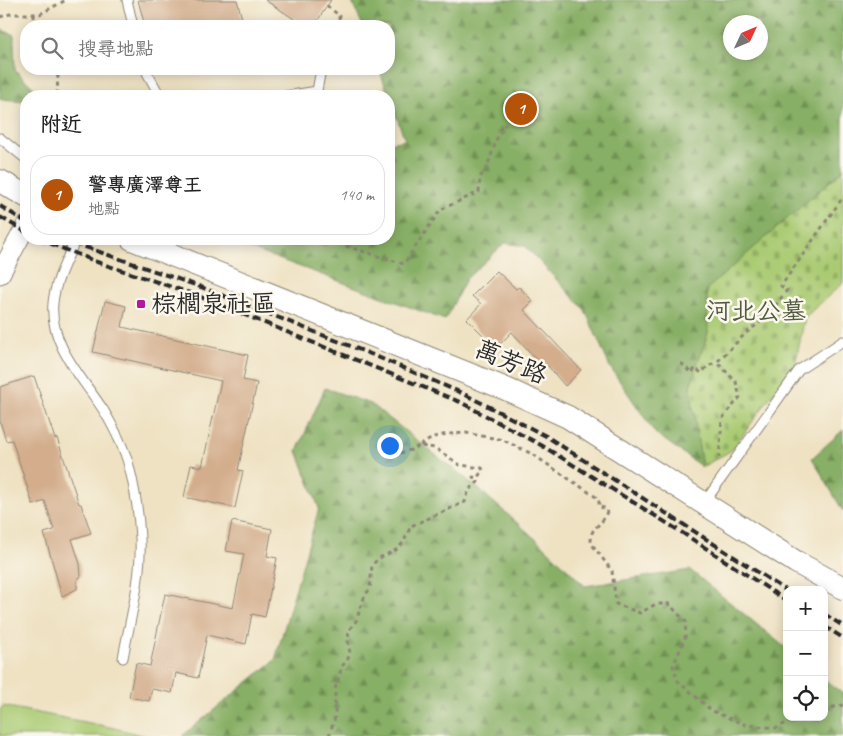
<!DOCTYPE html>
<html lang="zh-TW">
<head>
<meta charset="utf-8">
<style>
	:root { --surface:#fff; --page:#f6f6f6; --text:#222; --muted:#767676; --line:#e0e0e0; --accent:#b45309 }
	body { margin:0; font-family:Caveat,"LXGW WenKai TC",sans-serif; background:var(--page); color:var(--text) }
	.controls { position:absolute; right:15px; bottom:15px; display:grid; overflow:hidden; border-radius:10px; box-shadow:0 2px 12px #0003 }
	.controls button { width:45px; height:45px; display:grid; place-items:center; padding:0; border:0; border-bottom:1px solid var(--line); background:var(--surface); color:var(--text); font:25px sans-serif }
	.compass { position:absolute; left:723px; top:15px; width:45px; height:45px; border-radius:50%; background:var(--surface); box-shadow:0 2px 12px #0003; rotate:46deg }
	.you { position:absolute; left:389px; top:445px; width:18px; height:18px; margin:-12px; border:4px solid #fff; border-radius:50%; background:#1a73e8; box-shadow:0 0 0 8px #1a73e833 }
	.badge { display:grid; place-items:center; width:32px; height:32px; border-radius:50%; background:var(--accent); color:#fff; font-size:16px; font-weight:700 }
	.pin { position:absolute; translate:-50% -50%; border:2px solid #fff; box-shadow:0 1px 5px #0006 }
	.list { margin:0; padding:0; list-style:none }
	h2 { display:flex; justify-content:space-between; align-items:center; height:65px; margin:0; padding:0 20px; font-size:21px }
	h2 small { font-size:16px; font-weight:400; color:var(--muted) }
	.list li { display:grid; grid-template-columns:32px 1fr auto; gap:15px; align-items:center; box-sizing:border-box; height:80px; margin:0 10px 10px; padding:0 10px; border:1px solid var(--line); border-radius:20px }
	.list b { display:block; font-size:19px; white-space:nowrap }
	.list p { margin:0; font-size:16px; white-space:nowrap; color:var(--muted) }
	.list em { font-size:16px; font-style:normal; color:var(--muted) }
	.icon { flex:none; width:28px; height:28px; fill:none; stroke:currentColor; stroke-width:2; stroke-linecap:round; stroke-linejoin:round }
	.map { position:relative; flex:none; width:843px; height:736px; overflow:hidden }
	.search { position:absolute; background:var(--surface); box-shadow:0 2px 12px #0003; left:20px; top:20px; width:375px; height:55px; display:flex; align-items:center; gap:12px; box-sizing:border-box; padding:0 18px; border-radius:20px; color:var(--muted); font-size:19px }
	.panel { position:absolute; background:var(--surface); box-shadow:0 2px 12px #0003; left:20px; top:90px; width:375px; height:155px; border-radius:20px }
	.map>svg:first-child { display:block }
</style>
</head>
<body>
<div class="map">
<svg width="843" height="736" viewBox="0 0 843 736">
	<defs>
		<pattern id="forest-firs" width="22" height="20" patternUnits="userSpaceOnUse" patternTransform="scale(1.25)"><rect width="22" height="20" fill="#87af65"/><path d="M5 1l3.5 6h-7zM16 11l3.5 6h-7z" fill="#6f8f53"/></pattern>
		<pattern id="cemetery-stones" width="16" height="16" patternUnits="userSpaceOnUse" patternTransform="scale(1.25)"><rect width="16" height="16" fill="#aacb73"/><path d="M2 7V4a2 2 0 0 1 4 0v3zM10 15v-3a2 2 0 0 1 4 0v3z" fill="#92ae64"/></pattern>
	</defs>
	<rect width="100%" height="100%" fill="#fbf7ec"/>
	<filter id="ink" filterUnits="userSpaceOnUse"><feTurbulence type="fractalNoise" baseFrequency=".02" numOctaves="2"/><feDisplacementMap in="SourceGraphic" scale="10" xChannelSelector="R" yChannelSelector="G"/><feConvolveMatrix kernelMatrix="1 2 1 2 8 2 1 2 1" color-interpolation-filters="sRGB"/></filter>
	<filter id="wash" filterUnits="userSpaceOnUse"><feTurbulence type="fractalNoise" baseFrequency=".0096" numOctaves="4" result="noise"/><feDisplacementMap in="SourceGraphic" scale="20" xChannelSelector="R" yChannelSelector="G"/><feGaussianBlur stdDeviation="1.12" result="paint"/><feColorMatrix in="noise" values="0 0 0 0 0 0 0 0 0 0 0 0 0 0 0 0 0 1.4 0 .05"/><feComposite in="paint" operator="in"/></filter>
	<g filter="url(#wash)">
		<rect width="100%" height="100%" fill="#efe2c3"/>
		<g fill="url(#forest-firs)" stroke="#596d48" fill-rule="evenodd">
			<path d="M 351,0 L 843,0 L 843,170 L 707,289 L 708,333 L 690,386 L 702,467 L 655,433 L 610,367 L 585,310 L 525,246 L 505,243 L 466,279 L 445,320 L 224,239 L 389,239 L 389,143 L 405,140 L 379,69 L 389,69 L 389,26 L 363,26 ZM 730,22 L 760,22 L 760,52 L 730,52 Z"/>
			<path d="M 0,29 L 14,35 L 15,70 L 42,96 L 26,96 L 26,101 L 0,99 Z"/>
			<path d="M 325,388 L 371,404 L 474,485 L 547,549 L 585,586 L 690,570 L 787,649 L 787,717 L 824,717 L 824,679 L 843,694 L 843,736 L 182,736 L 275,660 L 319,508 L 297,451 Z"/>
			<path d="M 843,430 L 843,511 L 812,458 Z"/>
		</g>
		<path fill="url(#cemetery-stones)" stroke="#6a7b4f" d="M 843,170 L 843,283 L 805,317 L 794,370 L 771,396 L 732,450 L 702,467 L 690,386 L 708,333 L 707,289 Z"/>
		<path fill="#aacb73" stroke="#6a7b4f" d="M 3,706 L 110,727 L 146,736 L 0,736 L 0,710 Z"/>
		<g id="blocks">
			<g fill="#d3ad8c">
				<path d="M 138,0 L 237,0 L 244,26 L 145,26 Z"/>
				<path d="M 265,0 L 331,0 L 314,26 L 305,26 Z"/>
				<path d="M 497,271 L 516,289 L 519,287 L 533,301 L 524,310 L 581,370 L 565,386 L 548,366 L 544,368 L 512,332 L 496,348 L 467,319 L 481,304 L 472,296 Z"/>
				<path d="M 105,301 L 126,306 L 122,327 L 248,355 L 243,380 L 257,383 L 238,470 L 243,471 L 235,508 L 184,497 L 191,465 L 202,467 L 221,381 L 93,352 Z"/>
				<path d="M 34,376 L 55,439 L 57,438 L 79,504 L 81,504 L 91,533 L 72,539 L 80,564 L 81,576 L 77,580 L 77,589 L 62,596 L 44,533 L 54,530 L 45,501 L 33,505 L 12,440 L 6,441 L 0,421 L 0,387 Z"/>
				<path d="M 232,521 L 272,529 L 267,556 L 277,558 L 265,617 L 252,614 L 246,644 L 207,635 L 198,678 L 176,673 L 172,693 L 152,689 L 149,701 L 129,697 L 136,663 L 150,666 L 165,594 L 233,608 L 244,554 L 226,551 Z"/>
			</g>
		</g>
	</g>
	<g filter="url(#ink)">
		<use href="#blocks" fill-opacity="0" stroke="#8d8677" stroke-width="1"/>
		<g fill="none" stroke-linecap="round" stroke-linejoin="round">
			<defs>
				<g id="service">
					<path d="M 127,0 L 133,26"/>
					<path d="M 145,69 L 160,96"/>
					<path d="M 286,96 L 317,91 L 321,69"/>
					<path d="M 0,138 L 26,159"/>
					<path d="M 76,239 C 67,259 55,281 53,303 C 49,345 83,378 104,411 C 114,428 124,447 129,466 C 135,490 139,514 140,538 C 142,578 130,619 123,658"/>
					<path d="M 704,503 L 799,370 L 843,341"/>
				</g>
				<path id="minor" d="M 0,274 L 26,226"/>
				<g id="tertiary">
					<path d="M 0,181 L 26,196"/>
					<path d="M 132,239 L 506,389 L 568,417 L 796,562 L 843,588"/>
				</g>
			</defs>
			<use href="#service" stroke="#8d8677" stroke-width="11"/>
			<use href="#minor" stroke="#8d8677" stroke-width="21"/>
			<use href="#tertiary" stroke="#8d8677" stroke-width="24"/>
			<g stroke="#8d8677" stroke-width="3" stroke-dasharray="4 4" stroke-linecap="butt">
				<path d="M 327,6 L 340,16 L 335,26"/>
				<path d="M 34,14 L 34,26"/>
				<path d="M 0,17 L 10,14 L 40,14 L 66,0"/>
				<path d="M 53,69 L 58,73 L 57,96"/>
				<path d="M 323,239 L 404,264 L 440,210 L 479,192 L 480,177 L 486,170 L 498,135 L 512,114"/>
				<path d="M 681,363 L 691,373 L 696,368 L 701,373 L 708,366 L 717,362"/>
				<path d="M 400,453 L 411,450 L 419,446"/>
				<path d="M 719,458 L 722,419 L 740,397 L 736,382 L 717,362 L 746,333 L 768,316 L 787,290 L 781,286 L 843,197"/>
				<path d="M 824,709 L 843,705"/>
				<path d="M 329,736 L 335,717 L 335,689 L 342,666 L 347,661 L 350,653 L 348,641 L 349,630 L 356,621 L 365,595 L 370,589 L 372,565 L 379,558 L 396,550 L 403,543 L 411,526 L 465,502 L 469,490 L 478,482 L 473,477 L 477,478 L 483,470 L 482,468 L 460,465 L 435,448 L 419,446 L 434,437 L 447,434 L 466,433 L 503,440 L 532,454 L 596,497 L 599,502 L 599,507 L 605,508 L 607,511 C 603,525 596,524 592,533 C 591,536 591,539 591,543 L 612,571 L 616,604 L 640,613 L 656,604 L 669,604 L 686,622 L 685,638 L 673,666 L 678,681 L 712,711 L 746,725 L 777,728 L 797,717"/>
			</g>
			<use href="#service" stroke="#fff" stroke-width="9"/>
			<use href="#minor" stroke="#fff" stroke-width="19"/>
			<use href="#tertiary" stroke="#fff" stroke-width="22"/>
			<g stroke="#2b2b2b" stroke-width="4" stroke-dasharray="8 4" stroke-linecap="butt">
				<path d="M 0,206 L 26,222"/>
				<path d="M 0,217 L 26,232"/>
				<path d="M 39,239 L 97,262 L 193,294 L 460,402 L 541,445 L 678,530 L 787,601"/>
				<path d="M 62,239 L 201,287 L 373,355 L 464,394 L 546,436 L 787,591"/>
				<path d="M 824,614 L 843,626"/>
				<path d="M 824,626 L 843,638"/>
			</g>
		</g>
	</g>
	<rect fill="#b5179e" stroke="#fbf7ec" stroke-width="2" x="136" y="299" width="10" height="10" rx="2.5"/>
	<g text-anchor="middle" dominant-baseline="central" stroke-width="5" stroke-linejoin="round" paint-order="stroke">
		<g font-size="25" fill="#2b2b2b" stroke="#fbf7ec" text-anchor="start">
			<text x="151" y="304">棕櫚泉社區</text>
		</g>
		<g font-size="25" fill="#515b41" stroke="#fbf7ec">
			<text x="756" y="311">河北公墓</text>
		</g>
		<g font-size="25" fill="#2b2b2b" stroke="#fbf7ec">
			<text transform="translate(511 362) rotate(23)">萬芳路</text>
		</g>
	</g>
</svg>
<div class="controls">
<button>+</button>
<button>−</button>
<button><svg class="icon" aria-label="locate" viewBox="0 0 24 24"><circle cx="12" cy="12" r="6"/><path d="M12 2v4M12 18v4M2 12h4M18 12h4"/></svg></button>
</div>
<svg class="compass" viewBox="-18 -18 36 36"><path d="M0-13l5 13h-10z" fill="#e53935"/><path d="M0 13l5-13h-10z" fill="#767676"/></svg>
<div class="you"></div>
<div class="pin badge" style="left:521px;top:109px">1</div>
<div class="search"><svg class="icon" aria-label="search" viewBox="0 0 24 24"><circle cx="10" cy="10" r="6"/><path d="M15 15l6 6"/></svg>搜尋地點</div>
<section class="panel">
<h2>附近<small></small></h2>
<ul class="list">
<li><span class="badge">1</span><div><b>警專廣澤尊王</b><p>地點</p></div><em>140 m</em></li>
</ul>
</section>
</div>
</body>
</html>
